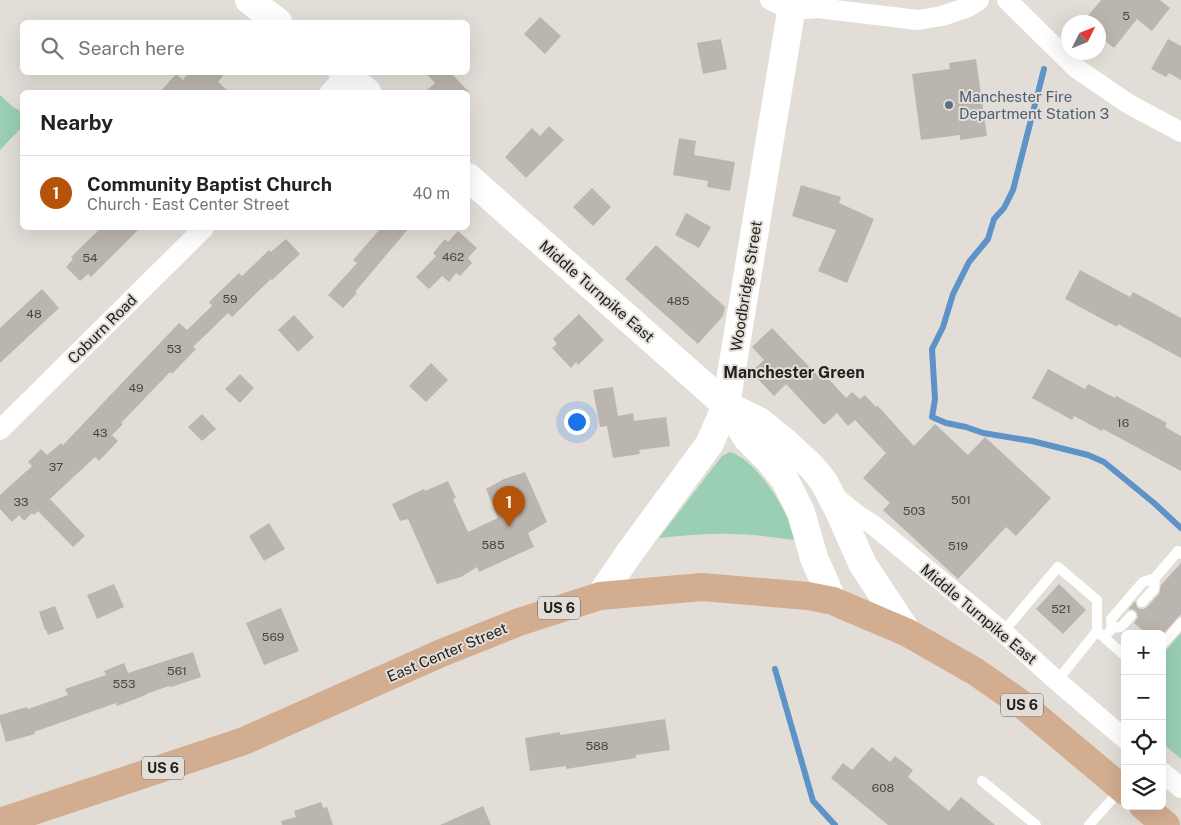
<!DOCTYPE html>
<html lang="en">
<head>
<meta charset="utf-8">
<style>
	:root { --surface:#fff; --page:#f6f6f6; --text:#222; --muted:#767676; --line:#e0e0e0; --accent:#b45309 }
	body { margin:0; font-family:"Public Sans",sans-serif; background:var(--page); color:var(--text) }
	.controls { position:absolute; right:15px; bottom:15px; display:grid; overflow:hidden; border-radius:8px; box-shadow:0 5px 20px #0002 }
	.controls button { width:45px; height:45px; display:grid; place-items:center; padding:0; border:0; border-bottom:1px solid var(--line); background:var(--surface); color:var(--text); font:25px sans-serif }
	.compass { position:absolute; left:1061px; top:15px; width:45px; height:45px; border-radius:50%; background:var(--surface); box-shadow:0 5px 20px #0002; rotate:47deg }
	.you { position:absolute; left:576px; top:421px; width:18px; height:18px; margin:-12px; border:4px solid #fff; border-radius:50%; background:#1a73e8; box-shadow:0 0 0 8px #1a73e833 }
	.badge { display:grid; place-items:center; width:32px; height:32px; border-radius:50%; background:var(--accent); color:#fff; font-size:16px; font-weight:700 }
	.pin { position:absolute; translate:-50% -41px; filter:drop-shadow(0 1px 2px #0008) }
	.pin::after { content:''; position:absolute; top:26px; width:18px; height:15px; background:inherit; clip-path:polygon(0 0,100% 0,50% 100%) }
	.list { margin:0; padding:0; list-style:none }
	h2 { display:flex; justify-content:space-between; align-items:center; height:65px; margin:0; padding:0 20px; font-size:21px }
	h2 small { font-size:16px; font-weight:400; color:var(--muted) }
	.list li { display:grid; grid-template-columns:32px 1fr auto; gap:15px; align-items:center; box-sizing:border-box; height:75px; padding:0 20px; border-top:1px solid var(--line) }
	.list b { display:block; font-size:19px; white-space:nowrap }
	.list p { margin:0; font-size:16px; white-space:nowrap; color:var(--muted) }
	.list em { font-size:16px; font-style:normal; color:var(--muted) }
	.icon { flex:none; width:28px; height:28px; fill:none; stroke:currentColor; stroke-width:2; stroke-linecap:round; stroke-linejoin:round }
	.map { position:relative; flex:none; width:1181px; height:825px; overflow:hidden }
	.search { position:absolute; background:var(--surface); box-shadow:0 5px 20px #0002; left:20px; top:20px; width:450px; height:55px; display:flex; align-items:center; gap:12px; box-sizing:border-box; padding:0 18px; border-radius:8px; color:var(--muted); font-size:19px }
	.panel { position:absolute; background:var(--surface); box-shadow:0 5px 20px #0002; left:20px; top:90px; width:450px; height:140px; border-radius:8px }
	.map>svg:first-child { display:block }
</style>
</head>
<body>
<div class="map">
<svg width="1181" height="825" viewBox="0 0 1181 825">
	<rect width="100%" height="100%" fill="#e2ded7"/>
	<g fill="#9acfb3">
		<path d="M 0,95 L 13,107 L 22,112 L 22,127 L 0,150 Z"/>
		<path d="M 730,452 C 751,458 775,492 784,511 C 789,520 791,531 795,540 C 773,537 751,534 729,534 C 706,533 682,536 659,538 L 722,456 Z"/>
		<path d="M 1181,633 L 1181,759 L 1162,743 L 1162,655 Z"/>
	</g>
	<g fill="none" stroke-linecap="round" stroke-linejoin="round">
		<g stroke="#5e93c8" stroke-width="6">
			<path d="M 1044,69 L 1013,190 L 1004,208 L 994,219 L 988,239 L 969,262 L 953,294 L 943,327 L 932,349 L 935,399 L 932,417 L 946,423 L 966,427 L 983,433 L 1032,441 L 1088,455 L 1104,462 L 1154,503 L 1181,528"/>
			<path d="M 775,669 L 813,801 L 835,825"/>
		</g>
	</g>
	<g fill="#bab5ae">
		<path d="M 1101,0 L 1160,0 L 1170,8 L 1152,31 L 1137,19 L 1114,48 L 1098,35 L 1098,22 L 1083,22 Z"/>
		<path d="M 540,17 L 561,36 L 545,54 L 524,34 Z"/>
		<path d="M 721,39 L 727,69 L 703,74 L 697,43 Z"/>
		<path d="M 1168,39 L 1181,46 L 1181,80 L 1169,73 L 1166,77 L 1151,69 Z"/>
		<path d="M 976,59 L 987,136 L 960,140 L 960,135 L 921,140 L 912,74 L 950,69 L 949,63 Z"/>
		<path d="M 189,72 L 226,72 L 218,82 L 229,92 L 160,92 L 176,74 L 183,80 Z"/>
		<path d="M 425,72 L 450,72 L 469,92 L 425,92 L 435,83 Z"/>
		<path d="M 549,126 L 564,140 L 526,178 L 505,157 L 532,128 L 540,136 Z"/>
		<path d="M 679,138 L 696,141 L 694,155 L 735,162 L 730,191 L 707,187 L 708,181 L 673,175 Z"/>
		<path d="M 801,185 L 841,197 L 839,203 L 874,219 L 847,283 L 818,271 L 836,230 L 792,216 Z"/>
		<path d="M 592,188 L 611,207 L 593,226 L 573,207 Z"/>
		<path d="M 686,213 L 711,227 L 699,248 L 675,235 Z"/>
		<path d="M 101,228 L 140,228 L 91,277 L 88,274 L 80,281 L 66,267 L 73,259 L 71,257 Z"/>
		<path d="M 381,228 L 409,228 L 355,292 L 357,293 L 343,308 L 328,295 L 357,263 L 353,260 Z"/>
		<path d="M 458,231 L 477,248 L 468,258 L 472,263 L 460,276 L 456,273 L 449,282 L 442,276 L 429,289 L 416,277 L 436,256 L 433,253 L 445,239 L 448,242 Z"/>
		<path d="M 286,239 L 300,254 L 272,280 L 271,279 L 232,317 L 228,313 L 193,347 L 196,349 L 172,374 L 170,372 L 121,423 L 123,424 L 112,435 L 118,441 L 99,461 L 95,457 L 50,499 L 85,536 L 73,547 L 38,511 L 34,515 L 32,513 L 24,521 L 19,515 L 12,522 L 0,509 L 0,495 L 32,466 L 28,462 L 41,449 L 47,455 L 61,443 L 63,445 L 179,323 L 187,330 L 212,306 L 209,302 L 239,273 L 242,276 L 269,250 L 271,252 Z"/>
		<path d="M 656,245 L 725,307 L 723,316 L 698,344 L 625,279 Z"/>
		<path d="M 1080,270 L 1130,297 L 1133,292 L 1181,318 L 1181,358 L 1118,324 L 1117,327 L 1065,299 Z"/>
		<path d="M 42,289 L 59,308 L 0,363 L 0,328 Z"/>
		<path d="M 579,314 L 604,340 L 578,365 L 576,362 L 571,368 L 552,348 L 557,344 L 553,339 Z"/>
		<path d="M 294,315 L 314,337 L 298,352 L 278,330 Z"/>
		<path d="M 772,328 L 821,379 L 825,375 L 846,398 L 852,392 L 860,399 L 865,395 L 876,407 L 877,405 L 914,446 L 935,424 L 968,455 L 985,437 L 1051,498 L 1016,536 L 1006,527 L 958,579 L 883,510 L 890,503 L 863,478 L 886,453 L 855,420 L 848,426 L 837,413 L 824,425 L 786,384 L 774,396 L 751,372 L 764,360 L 752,347 Z"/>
		<path d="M 431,363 L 448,380 L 426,402 L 409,386 Z"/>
		<path d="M 1048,369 L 1085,389 L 1088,384 L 1115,398 L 1116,396 L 1167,423 L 1165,427 L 1181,436 L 1181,471 L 1103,429 L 1102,431 L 1074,416 L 1072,420 L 1032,398 Z"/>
		<path d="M 240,374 L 254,388 L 240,403 L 225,389 Z"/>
		<path d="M 613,387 L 618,416 L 633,413 L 634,421 L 666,417 L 670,446 L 639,450 L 640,454 L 613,458 L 607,426 L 600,427 L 593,390 Z"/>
		<path d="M 202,414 L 216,429 L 202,441 L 188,427 Z"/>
		<path d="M 525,472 L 547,522 L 528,533 L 534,547 L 479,572 L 477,567 L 461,577 L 437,584 L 408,519 L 400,521 L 392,504 L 424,489 L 425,491 L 448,481 L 456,498 L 453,499 L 468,532 L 498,518 L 486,489 L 504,479 Z"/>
		<path d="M 269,523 L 285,549 L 264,561 L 249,536 Z"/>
		<path d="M 1181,563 L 1181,614 L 1163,634 L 1147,634 L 1134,623 L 1138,617 L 1136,611 L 1132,609 L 1128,610 L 1135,601 L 1137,607 L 1140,609 L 1144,609 L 1147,607 L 1159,594 L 1161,585 Z"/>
		<path d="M 114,584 L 124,607 L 97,619 L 87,595 Z"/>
		<path d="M 1059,584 L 1086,610 L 1063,634 L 1036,609 Z"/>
		<path d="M 55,606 L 64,629 L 48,635 L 46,630 L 45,630 L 39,612 Z"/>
		<path d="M 281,608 L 299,651 L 264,665 L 246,623 Z"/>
		<path d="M 193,652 L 201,677 L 171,687 L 169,686 L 146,694 L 146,695 L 117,706 L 116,703 L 34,732 L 35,734 L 6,742 L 0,721 L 0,715 L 27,707 L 28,709 L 68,695 L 65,689 L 106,675 L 104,671 L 124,663 L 128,673 Z"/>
		<path d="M 665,719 L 670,750 L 636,755 L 636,758 L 566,769 L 566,766 L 530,771 L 525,738 L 560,732 L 560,735 Z"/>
		<path d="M 872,747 L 890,762 L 895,756 L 913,770 L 908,777 L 949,811 L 961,797 L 995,825 L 888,825 L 831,778 L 843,763 L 852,770 Z"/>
		<path d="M 321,802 L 323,808 L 327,807 L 333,825 L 282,825 L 281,821 L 296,817 L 294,811 Z"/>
		<path d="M 483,806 L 491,825 L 440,825 Z"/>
	</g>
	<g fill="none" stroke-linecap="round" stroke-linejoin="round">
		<g stroke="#fff" stroke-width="10">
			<path d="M 1142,602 L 1154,589 L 1155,578"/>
			<path d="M 1112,628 L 1111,619 L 1143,582 L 1155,578 L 1178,551 L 1181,554"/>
			<path d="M 1097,631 L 1125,656"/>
			<path d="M 1003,632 L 1058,567 L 1097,600 L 1097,631 L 1057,681"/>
			<path d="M 1109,632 L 1112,628 L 1121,627 L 1131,616"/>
			<path d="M 1162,645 L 1181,623"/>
			<path d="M 982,781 L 1036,825"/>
			<path d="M 1089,825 L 1121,789"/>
		</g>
		<g stroke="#fff" stroke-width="20">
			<path d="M 770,0 L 792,10 L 818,8 L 918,20 L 942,16 L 968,7 L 979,0"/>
			<path d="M 1007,0 L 1076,68 L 1127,103 L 1181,132"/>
			<path d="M 330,92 L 346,75"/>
			<path d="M 0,430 L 204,228"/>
			<path d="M 835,497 L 859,516 L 872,524 L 1003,632 L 1057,681 L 1125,739"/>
			<path d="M 1162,772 L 1181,788"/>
		</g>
		<g stroke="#fff" stroke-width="28">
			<path d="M 249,0 L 278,22"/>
			<path d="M 342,72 L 367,92"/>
			<path d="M 468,177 L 726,405 L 759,421 L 785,442 L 812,467 L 824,482 L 838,509 L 863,565 L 908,633"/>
			<path d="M 726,405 L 747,438 L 768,459 L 785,480 L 801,512 L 814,558 L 833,601"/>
			<path d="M 600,596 L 630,552 L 710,443 L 726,405 L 793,0"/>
		</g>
		<g stroke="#d3ad90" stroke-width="28">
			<path d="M 1143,806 L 1166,825"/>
			<path d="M 0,822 L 244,741 L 439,654 L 519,622 L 600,596 L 702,587 L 808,596 L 833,601 L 908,633 L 976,672 L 1019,702 L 1125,791"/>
		</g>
	</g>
	<circle fill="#5c6f8a" stroke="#e2ded7" stroke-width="2" cx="949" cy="105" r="5"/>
	<g text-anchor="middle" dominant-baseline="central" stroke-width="4" stroke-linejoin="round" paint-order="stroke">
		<g font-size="12" fill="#484642">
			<text x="1126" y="16">5</text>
			<text x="453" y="257">462</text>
			<text x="90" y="258">54</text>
			<text x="230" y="299">59</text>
			<text x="678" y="301">485</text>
			<text x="34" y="314">48</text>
			<text x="174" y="349">53</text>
			<text x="136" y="388">49</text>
			<text x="1123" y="423">16</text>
			<text x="100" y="433">43</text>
			<text x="56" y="467">37</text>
			<text x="961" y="500">501</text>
			<text x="21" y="502">33</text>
			<text x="914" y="511">503</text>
			<text x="493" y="545">585</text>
			<text x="958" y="546">519</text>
			<text x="1061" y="609">521</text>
			<text x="273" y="637">569</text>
			<text x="177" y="671">561</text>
			<text x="124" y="684">553</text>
			<text x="597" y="746">588</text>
			<text x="883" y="788">608</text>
		</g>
		<g fill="#e2ded7" stroke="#5c5a56" stroke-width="1">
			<rect x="538" y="596.5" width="42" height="23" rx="4"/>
			<rect x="1001" y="693.5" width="42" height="23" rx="4"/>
			<rect x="142" y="756.5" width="42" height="23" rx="4"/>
		</g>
		<g font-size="14" font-weight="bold" fill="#22211e">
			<text x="559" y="608">US 6</text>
			<text x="1022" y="705">US 6</text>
			<text x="163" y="768">US 6</text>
		</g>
		<g font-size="15" fill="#4e5e75" stroke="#e2ded7" text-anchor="start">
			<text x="959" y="96">Manchester Fire<tspan x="959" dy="17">Department Station 3</tspan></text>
		</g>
		<g font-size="15" fill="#22211e" stroke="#e2ded7">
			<text transform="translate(746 286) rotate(-81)">Woodbridge Street</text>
			<text transform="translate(597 291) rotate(41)">Middle Turnpike East</text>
			<text transform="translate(102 329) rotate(-45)">Coburn Road</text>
			<text transform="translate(979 614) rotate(40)">Middle Turnpike East</text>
			<text transform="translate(447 652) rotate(-23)">East Center Street</text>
		</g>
		<g font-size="16" font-weight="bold" fill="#22211e" stroke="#e2ded7">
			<text x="794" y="372">Manchester Green</text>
		</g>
	</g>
</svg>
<div class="controls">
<button>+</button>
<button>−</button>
<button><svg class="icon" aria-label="locate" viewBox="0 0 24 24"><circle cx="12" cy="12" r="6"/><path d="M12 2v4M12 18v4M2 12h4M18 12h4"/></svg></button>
<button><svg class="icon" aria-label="layers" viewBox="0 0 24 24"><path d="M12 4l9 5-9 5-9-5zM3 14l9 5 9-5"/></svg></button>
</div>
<svg class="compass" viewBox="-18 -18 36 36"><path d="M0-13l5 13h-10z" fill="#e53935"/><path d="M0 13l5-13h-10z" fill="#767676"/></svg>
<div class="you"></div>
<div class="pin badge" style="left:509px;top:527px">1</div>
<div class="search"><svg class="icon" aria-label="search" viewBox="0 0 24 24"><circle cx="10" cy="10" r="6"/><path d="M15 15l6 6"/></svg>Search here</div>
<section class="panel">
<h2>Nearby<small></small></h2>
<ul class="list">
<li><span class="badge">1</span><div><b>Community Baptist Church</b><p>Church · East Center Street</p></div><em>40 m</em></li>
</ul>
</section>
</div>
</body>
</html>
